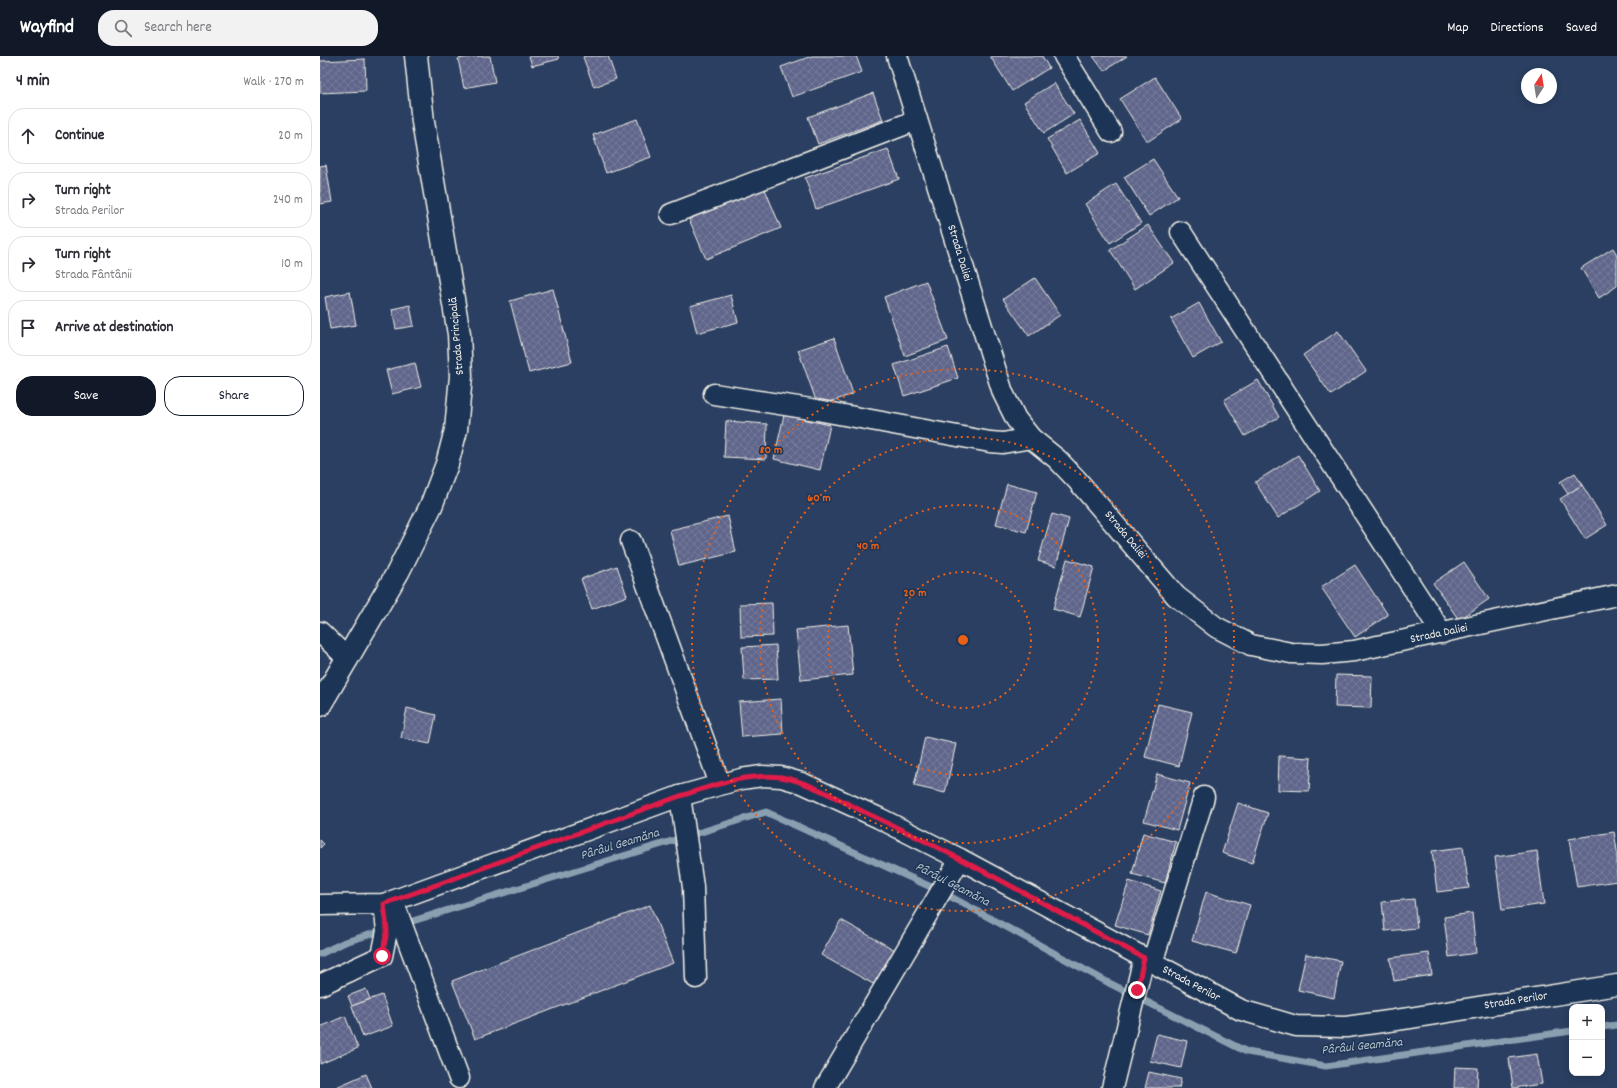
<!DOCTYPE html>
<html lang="en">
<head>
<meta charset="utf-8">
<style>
	:root { --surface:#fff; --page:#f2f2f3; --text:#2b2b33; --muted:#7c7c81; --line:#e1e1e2; --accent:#111827 }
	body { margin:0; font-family:Dekko,sans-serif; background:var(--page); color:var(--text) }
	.controls { position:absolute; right:12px; bottom:12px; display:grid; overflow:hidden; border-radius:8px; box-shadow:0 2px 6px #0003 }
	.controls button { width:36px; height:36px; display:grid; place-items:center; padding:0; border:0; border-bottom:1px solid var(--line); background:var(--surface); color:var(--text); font:20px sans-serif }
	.compass { position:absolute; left:1201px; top:12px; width:36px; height:36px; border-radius:50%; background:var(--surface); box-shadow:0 2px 6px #0003; rotate:12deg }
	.stop { position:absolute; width:12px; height:12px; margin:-9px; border:3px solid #e11d48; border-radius:50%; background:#fff }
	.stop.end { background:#e11d48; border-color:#fff; box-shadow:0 1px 4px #0008 }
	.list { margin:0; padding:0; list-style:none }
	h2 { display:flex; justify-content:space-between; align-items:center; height:52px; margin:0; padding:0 16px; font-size:17px }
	h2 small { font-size:13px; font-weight:400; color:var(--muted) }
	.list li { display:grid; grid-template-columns:26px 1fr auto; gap:12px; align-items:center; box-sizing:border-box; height:56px; margin:0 8px 8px; padding:0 8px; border:1px solid var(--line); border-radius:16px }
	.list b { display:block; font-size:15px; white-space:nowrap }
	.list p { margin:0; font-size:13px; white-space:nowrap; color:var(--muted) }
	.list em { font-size:13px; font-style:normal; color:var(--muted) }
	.actions { display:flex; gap:8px; padding:12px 16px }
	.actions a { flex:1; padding:9px 0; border:1px solid var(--accent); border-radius:16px; text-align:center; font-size:14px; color:var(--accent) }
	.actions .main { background:var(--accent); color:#fff }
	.icon { flex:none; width:22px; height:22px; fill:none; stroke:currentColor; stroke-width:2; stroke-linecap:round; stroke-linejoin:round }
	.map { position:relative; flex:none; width:1297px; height:1032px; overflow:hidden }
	header { display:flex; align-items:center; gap:24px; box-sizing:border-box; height:56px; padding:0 20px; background:var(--accent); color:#fff }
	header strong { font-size:19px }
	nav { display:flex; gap:22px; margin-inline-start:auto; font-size:14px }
	.search { width:280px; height:36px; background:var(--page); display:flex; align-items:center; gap:10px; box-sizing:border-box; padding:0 14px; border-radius:16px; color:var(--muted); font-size:15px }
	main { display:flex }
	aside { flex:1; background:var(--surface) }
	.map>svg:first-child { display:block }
</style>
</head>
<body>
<header>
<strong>Wayfind</strong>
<div class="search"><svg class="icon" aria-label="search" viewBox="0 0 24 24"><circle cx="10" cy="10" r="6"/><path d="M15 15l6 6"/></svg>Search here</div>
<nav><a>Map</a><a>Directions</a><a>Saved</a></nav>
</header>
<main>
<aside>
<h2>4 min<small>Walk · 270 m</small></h2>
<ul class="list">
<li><svg class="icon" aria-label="ahead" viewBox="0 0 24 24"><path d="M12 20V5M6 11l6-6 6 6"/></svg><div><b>Continue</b></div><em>20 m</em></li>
<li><svg class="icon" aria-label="right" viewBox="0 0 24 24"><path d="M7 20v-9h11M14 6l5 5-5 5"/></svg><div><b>Turn right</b><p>Strada Perilor</p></div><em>240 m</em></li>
<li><svg class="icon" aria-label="right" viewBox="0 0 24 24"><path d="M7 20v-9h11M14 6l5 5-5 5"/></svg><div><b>Turn right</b><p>Strada Fântânii</p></div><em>10 m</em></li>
<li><svg class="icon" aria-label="arrive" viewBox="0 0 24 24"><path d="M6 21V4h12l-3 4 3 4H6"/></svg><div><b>Arrive at destination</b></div></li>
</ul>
<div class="actions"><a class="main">Save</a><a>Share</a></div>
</aside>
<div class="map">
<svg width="1297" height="1032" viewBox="0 0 1297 1032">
	<defs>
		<pattern id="building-cross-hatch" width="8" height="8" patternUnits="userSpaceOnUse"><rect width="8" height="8" fill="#5f658b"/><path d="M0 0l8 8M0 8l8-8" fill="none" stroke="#777c9b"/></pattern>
	</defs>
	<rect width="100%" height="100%" fill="#2a3f61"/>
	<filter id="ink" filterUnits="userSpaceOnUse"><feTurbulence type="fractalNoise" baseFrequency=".025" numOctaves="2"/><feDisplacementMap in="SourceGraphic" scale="8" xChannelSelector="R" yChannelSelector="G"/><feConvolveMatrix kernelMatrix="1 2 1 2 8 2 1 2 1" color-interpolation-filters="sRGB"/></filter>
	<g filter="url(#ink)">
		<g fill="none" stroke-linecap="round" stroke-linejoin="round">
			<g stroke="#8aa0b1" stroke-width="7">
				<path d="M 83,868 L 446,756 L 622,836 L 789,927 L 927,996 L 1006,1010 L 1252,975"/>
				<path d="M 0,898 L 25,886 L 65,874"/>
				<path d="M 1282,971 L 1297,969"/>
			</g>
		</g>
		<g fill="url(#building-cross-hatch)" stroke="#f4f1e8">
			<path d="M 156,0 L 170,0 L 175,26 L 144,32 L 138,3 Z"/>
			<path d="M 209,0 L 238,0 L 239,3 L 212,10 Z"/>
			<path d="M 265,0 L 288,0 L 296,23 L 274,31 L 263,1 Z"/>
			<path d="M 492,0 L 536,0 L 542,16 L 472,41 L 461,11 Z"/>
			<path d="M 670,0 L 722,0 L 729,12 L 692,35 Z"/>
			<path d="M 773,0 L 807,0 L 784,15 Z"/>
			<path d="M 45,3 L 46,35 L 0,37 L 0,5 Z"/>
			<path d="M 835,21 L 862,63 L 827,86 L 800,43 Z"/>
			<path d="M 734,27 L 754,58 L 724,77 L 704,46 Z"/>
			<path d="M 553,37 L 563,64 L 498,88 L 488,61 Z"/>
			<path d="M 317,63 L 331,101 L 286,117 L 273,79 Z"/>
			<path d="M 760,64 L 780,97 L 747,117 L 727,83 Z"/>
			<path d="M 568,93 L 579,123 L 496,153 L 485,122 Z"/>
			<path d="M 833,103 L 858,141 L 829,160 L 804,121 Z"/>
			<path d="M 6,109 L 12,146 L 0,148 L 0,110 Z"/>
			<path d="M 796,128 L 821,167 L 790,187 L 765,148 Z"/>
			<path d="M 444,131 L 461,172 L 386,203 L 369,163 Z"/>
			<path d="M 828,169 L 854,207 L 815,233 L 790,194 Z"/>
			<path d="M 1293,192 L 1297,199 L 1297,230 L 1279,242 L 1261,212 Z"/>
			<path d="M 715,222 L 740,259 L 709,280 L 683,243 Z"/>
			<path d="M 606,225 L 628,284 L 585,300 L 564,241 Z"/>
			<path d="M 233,233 L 252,306 L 209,317 L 190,245 Z"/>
			<path d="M 30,236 L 36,269 L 10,273 L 5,241 Z"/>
			<path d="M 411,239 L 418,266 L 377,277 L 370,250 Z"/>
			<path d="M 879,247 L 901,286 L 873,302 L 851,263 Z"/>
			<path d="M 90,249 L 94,270 L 76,273 L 72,253 Z"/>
			<path d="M 1018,275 L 1046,315 L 1011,339 L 983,299 Z"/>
			<path d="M 514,282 L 533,338 L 498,350 L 478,294 Z"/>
			<path d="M 628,291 L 638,322 L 584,340 L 574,309 Z"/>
			<path d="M 95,307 L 101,331 L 72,338 L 66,314 Z"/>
			<path d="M 938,324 L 959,361 L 925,380 L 904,344 Z"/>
			<path d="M 464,359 L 510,369 L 500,414 L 454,403 Z"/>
			<path d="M 406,365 L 447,368 L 446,403 L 404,401 Z"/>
			<path d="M 978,399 L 1000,435 L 958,462 L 935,426 Z"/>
			<path d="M 1255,417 L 1262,429 L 1248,438 L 1240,426 Z"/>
			<path d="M 687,428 L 717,436 L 706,476 L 676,468 Z"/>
			<path d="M 1262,429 L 1287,469 L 1265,483 L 1240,443 Z"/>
			<path d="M 732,458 L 749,463 L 736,510 L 718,505 Z"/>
			<path d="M 408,460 L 416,496 L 359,510 L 350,474 Z"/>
			<path d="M 747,503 L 774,511 L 760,561 L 733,553 Z"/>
			<path d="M 1144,506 L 1169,543 L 1139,564 L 1113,527 Z"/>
			<path d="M 1035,509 L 1068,559 L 1035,581 L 1001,531 Z"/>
			<path d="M 297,510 L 307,540 L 272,553 L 261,523 Z"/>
			<path d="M 452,547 L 453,580 L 421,581 L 420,548 Z"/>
			<path d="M 528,569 L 533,619 L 481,624 L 476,574 Z"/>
			<path d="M 456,589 L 458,623 L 424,624 L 422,591 Z"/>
			<path d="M 1016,619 L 1052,620 L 1051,652 L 1015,651 Z"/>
			<path d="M 461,643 L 463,678 L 422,681 L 419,646 Z"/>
			<path d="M 838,648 L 872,656 L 859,710 L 825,701 Z"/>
			<path d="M 87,652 L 116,659 L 110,688 L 81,682 Z"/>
			<path d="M 605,681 L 636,688 L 625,737 L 594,730 Z"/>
			<path d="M 959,700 L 991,702 L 989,735 L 958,734 Z"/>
			<path d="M 837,718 L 870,727 L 857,774 L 824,765 Z"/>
			<path d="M 918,747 L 948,757 L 932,807 L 902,797 Z"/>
			<path d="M 1294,776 L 1297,794 L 1297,825 L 1257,831 L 1249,783 Z"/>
			<path d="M 823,777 L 856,786 L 845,827 L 812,818 Z"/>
			<path d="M 0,784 L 4,788 L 0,792 Z"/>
			<path d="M 1143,791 L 1149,832 L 1117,836 L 1112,795 Z"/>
			<path d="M 1217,795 L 1224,848 L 1182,854 L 1175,801 Z"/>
			<path d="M 809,825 L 841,835 L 828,879 L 795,869 Z"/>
			<path d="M 886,836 L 930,849 L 916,897 L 872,885 Z"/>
			<path d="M 1094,843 L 1097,872 L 1065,875 L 1062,846 Z"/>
			<path d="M 330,849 L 353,907 L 155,983 L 132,925 Z"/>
			<path d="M 1152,857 L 1156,897 L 1129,901 L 1124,861 Z"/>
			<path d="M 521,864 L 575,894 L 555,929 L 501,899 Z"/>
			<path d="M 1109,897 L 1112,919 L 1074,925 L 1070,902 Z"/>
			<path d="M 986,898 L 1021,905 L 1014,942 L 978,934 Z"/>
			<path d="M 46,933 L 50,943 L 32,950 L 28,940 Z"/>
			<path d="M 62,939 L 73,970 L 43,981 L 32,950 Z"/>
			<path d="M 25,960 L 38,992 L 0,1008 L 0,971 Z"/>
			<path d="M 837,978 L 867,985 L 861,1012 L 830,1005 Z"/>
			<path d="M 1217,998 L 1222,1028 L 1193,1032 L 1189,1002 Z"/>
			<path d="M 1135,1011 L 1158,1012 L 1157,1032 L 1134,1032 Z"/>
			<path d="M 829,1016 L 861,1023 L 859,1032 L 825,1032 Z"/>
			<path d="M 46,1018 L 52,1032 L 14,1032 Z"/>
		</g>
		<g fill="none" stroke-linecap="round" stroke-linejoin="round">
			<defs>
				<g id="street">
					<path d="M 577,0 L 683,337 L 696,363 L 711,382 L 737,403 L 757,424 L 856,540 L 896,571 L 931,589 L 971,597 L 1002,598 L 1034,595 L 1297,539"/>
					<path d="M 744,0 L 791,76"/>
					<path d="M 351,158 L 597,64"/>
					<path d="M 861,176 L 1122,577"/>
					<path d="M 394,338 L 497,354 L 670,386 L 683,387 L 711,382"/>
					<path d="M 311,485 L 400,728"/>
					<path d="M 0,576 L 28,603"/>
					<path d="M 360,740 L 373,831 L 376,922"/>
					<path d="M 73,845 L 139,1022"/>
					<path d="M 0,849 L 64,848 L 360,740 L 421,723 L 442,720 L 461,721 L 482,727 L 559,762 L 640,803 L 921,954 L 976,970 L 1026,971 L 1090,962 L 1297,929"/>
					<path d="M 832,907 L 884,741"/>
					<path d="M 0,929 L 62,900 L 67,875 L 64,848"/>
					<path d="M 505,1032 L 640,803"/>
					<path d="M 792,1032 L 824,902"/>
				</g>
				<path id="secondary" d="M 0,649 L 78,516 L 111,450 L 127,408 L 136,374 L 141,320 L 139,278 L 103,66 L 96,0"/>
			</defs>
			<use href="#street" stroke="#f4f1e8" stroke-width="23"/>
			<use href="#secondary" stroke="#f4f1e8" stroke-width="25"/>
			<use href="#street" stroke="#1d3557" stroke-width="20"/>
			<use href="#secondary" stroke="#1d3557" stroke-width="22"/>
		</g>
	</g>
	<g fill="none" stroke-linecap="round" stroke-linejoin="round" filter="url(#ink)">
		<path stroke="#e11d48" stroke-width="5" d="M 62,900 L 67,875 L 64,848 L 360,740 C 392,730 426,717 461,721 C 487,725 520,744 544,756 C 640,800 731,852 824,902 L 817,934"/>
	</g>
	<g fill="none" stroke="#e96117" stroke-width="2" stroke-dasharray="2 4">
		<circle cx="643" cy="584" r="68"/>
		<circle cx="643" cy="584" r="135"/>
		<circle cx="643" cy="584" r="203"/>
		<circle cx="643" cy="584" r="271"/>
	</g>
	<g text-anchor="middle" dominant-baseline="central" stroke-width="3" stroke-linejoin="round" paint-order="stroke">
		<g font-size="12" fill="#f4f1e8" stroke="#1d3557">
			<text transform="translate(639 197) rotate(73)">Strada Daliei</text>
			<text transform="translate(137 280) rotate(-95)">Strada Principală</text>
			<text transform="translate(805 479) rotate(50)">Strada Daliei</text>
			<text transform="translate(1119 578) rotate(-12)">Strada Daliei</text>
			<text transform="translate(871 928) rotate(28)">Strada Perilor</text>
			<text transform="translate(1196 945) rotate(-9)">Strada Perilor</text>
		</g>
		<g font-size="13" font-style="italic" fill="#b6c2c8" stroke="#1d3557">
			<text transform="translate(300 789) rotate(-17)">Pârâul Geamăna</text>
			<text transform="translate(632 829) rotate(27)">Pârâul Geamăna</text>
			<text transform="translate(1042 991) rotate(-6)">Pârâul Geamăna</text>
		</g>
	</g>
	<circle cx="643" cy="584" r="6" fill="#e96117" stroke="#1d3557" stroke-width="2"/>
	<g font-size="12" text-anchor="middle" font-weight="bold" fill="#e96117" stroke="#1d3557" stroke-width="3" stroke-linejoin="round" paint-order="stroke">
		<text x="451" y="397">80 m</text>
		<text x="499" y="445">60 m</text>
		<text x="548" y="493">40 m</text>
		<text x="595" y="540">20 m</text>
	</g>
</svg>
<div class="controls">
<button>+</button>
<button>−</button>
</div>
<svg class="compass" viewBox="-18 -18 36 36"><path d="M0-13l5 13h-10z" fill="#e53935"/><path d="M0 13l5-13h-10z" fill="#7c7c81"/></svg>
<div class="stop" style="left:62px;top:900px"></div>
<div class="stop end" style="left:817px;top:934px"></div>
</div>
</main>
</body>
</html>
